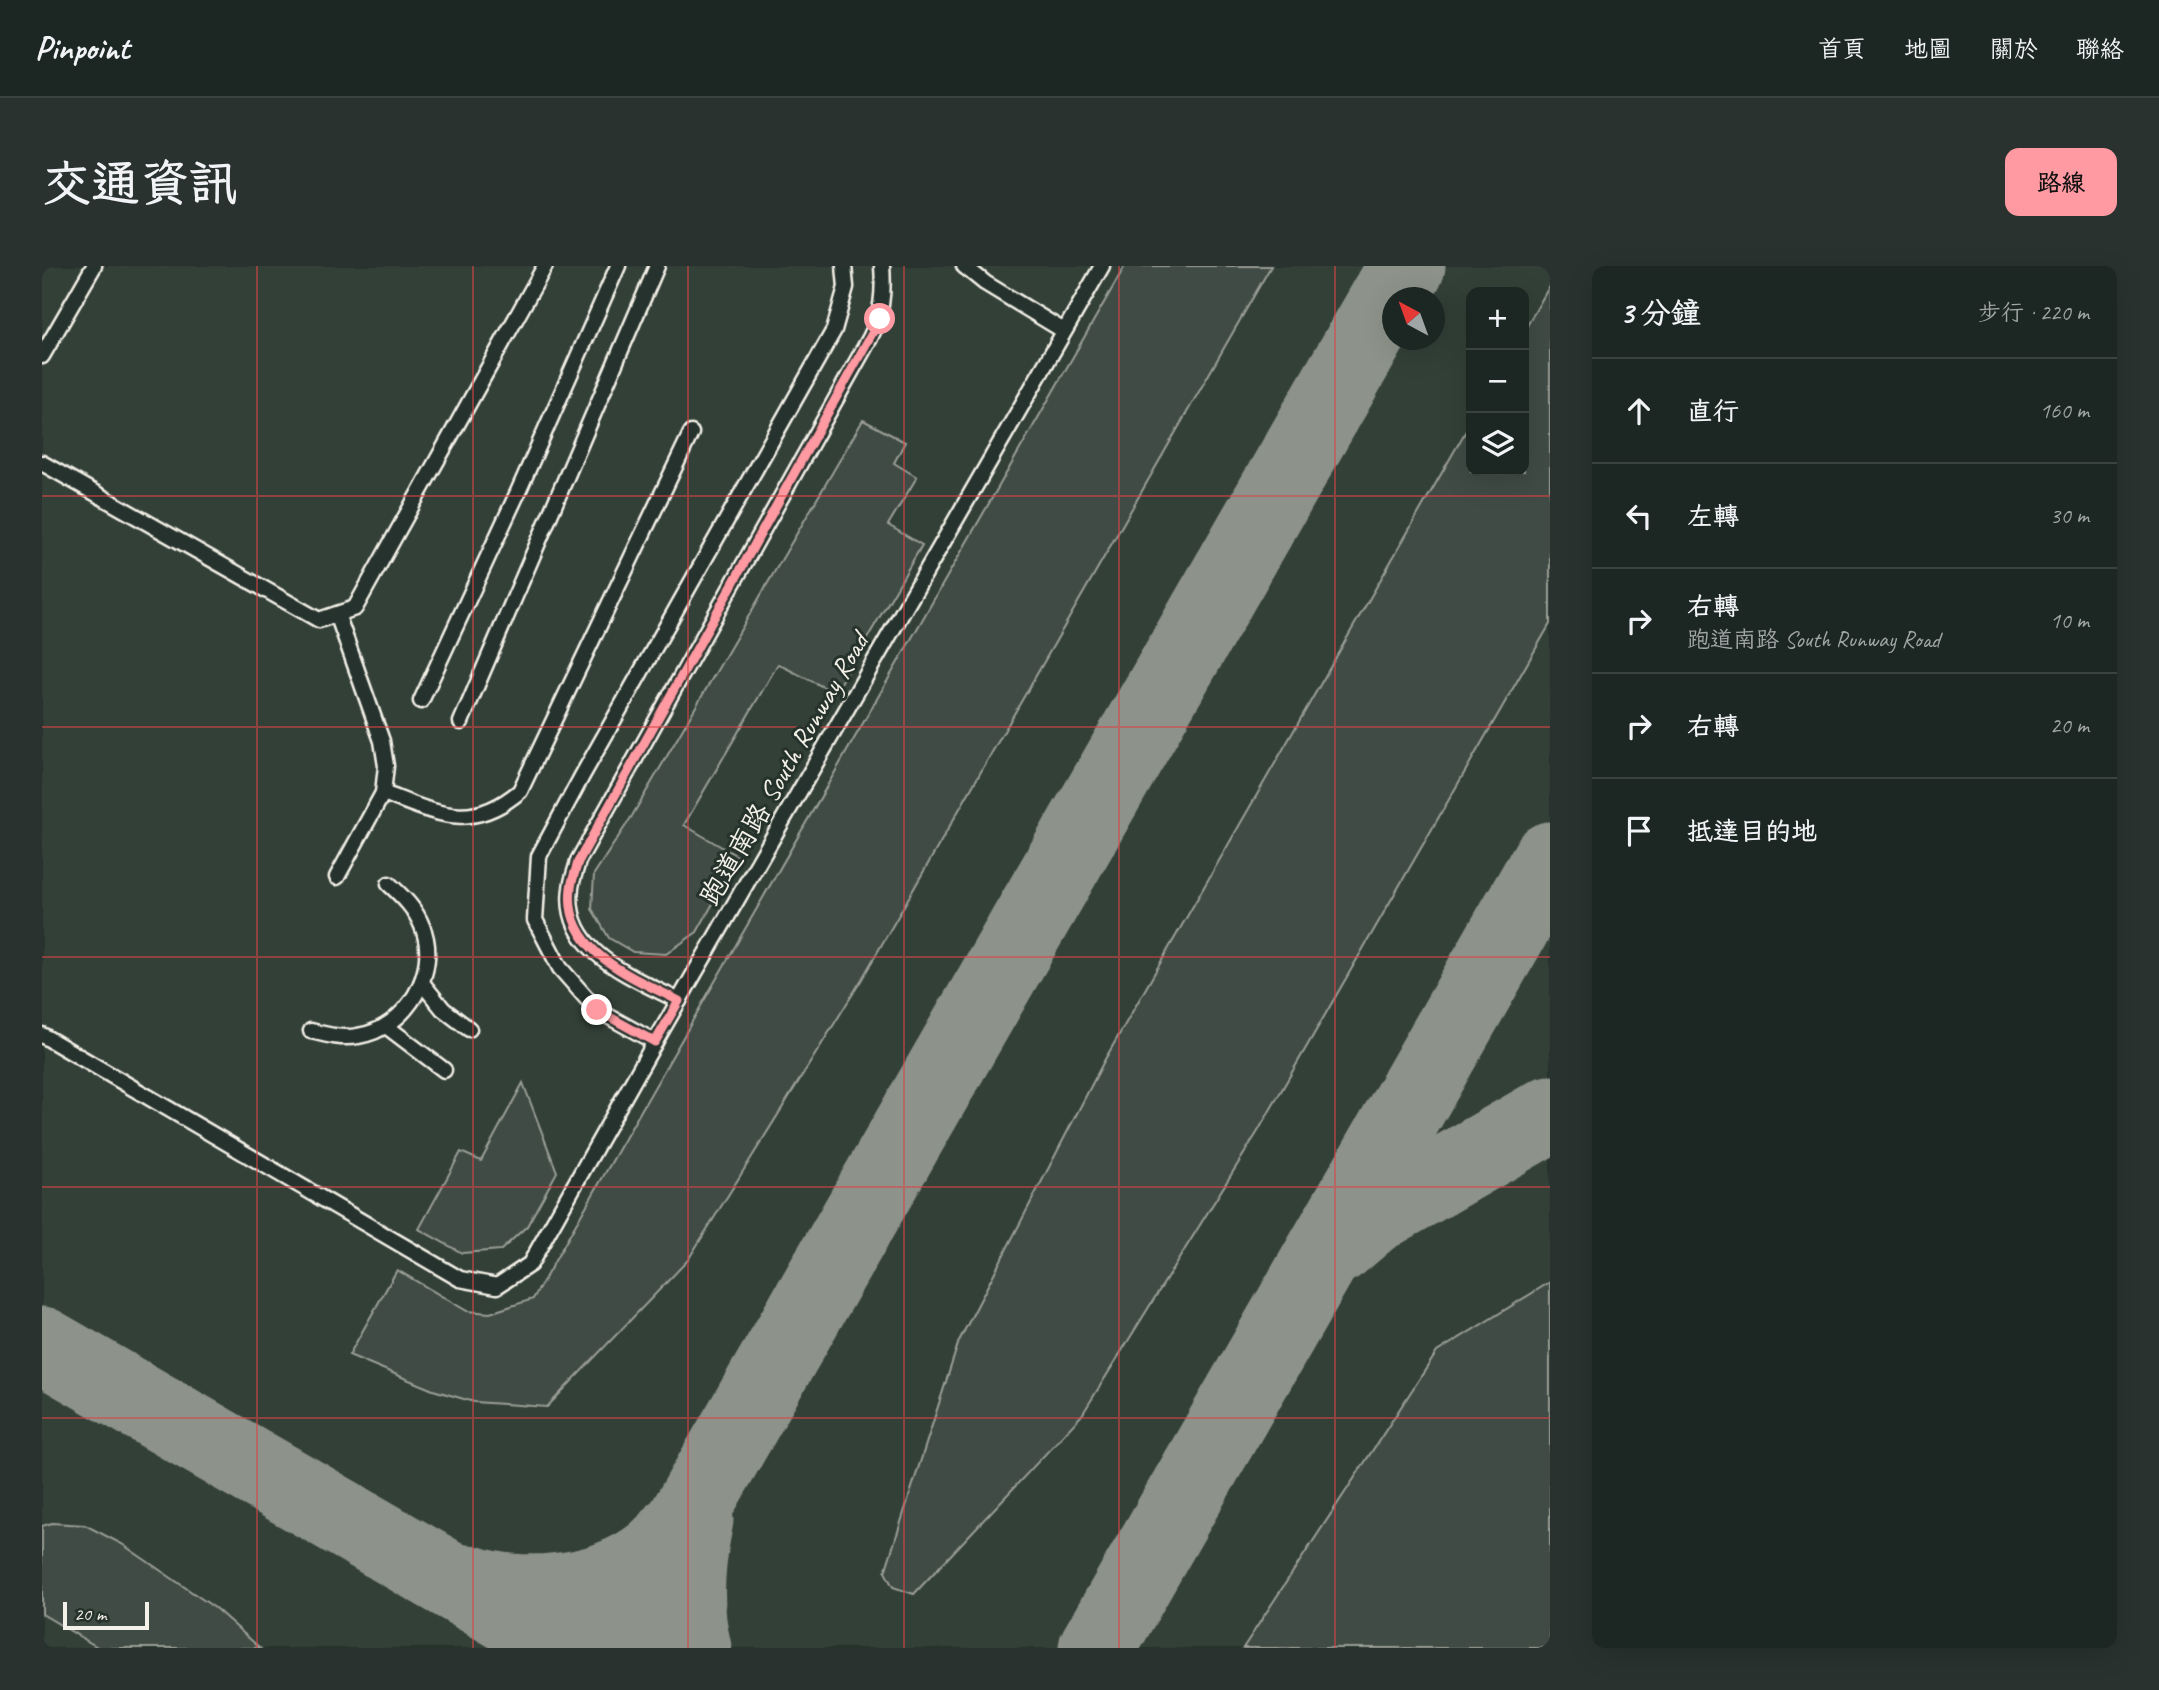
<!DOCTYPE html>
<html lang="zh-TW">
<head>
<meta charset="utf-8">
<style>
	:root { --surface:#1c2622; --page:#29322f; --text:#f1f3f6; --muted:#a0a5a5; --line:#3a4340; --accent:#ff9aa2 }
	body { margin:0; font-family:Caveat,"LXGW WenKai TC",sans-serif; background:var(--page); color:var(--text) }
	.controls { position:absolute; right:21px; top:21px; display:grid; overflow:hidden; border-radius:14px; box-shadow:0 7px 28px #0002 }
	.controls button { width:63px; height:63px; display:grid; place-items:center; padding:0; border:0; border-bottom:2px solid var(--line); background:var(--surface); color:var(--text); font:35px sans-serif }
	.compass { position:absolute; left:1340px; top:21px; width:63px; height:63px; border-radius:50%; background:var(--surface); box-shadow:0 7px 28px #0002; rotate:319deg }
	.scale { position:absolute; left:21px; bottom:18px; width:86px; box-sizing:border-box; padding-left:7px; border:4px solid #f4f1e8; border-top:0; font-size:19px; line-height:24px; white-space:nowrap; color:#f4f1e8; -webkit-text-stroke:5px #26332d; paint-order:stroke }
	.stop { position:absolute; width:21px; height:21px; margin:-16px; border:5px solid #ff9aa2; border-radius:50%; background:#fff }
	.stop.end { background:#ff9aa2; border-color:#fff; box-shadow:0 2px 7px #0008 }
	.list { margin:0; padding:0; list-style:none }
	h2 { display:flex; justify-content:space-between; align-items:center; height:91px; margin:0; padding:0 28px; font-size:30px }
	h2 small { font-size:23px; font-weight:400; color:var(--muted) }
	.list li { display:grid; grid-template-columns:46px 1fr auto; gap:21px; align-items:center; box-sizing:border-box; height:105px; padding:0 28px; border-top:2px solid var(--line) }
	.list b { display:block; font-size:26px; white-space:nowrap }
	.list p { margin:0; font-size:23px; white-space:nowrap; color:var(--muted) }
	.list em { font-size:23px; font-style:normal; color:var(--muted) }
	.icon { flex:none; width:38px; height:38px; fill:none; stroke:currentColor; stroke-width:2; stroke-linecap:round; stroke-linejoin:round }
	.map { position:relative; flex:none; width:1508px; height:1382px; overflow:hidden; border-radius:14px }
	header { display:flex; align-items:center; gap:42px; box-sizing:border-box; height:98px; padding:0 35px; background:var(--surface); border-bottom:2px solid var(--line) }
	header strong { font-size:33px }
	nav { display:flex; gap:38px; margin-inline-start:auto; font-size:24px }
	.intro { display:flex; align-items:center; justify-content:space-between; box-sizing:border-box; height:168px; padding:0 42px }
	h1 { margin:0; font-size:49px }
	.button { padding:18px 32px; border-radius:14px; background:var(--accent); color:#111; font-size:24px; font-weight:700 }
	main { display:flex; gap:42px; padding:0 42px }
	aside { flex:1; background:var(--surface); border-radius:14px; box-shadow:0 7px 28px #0002 }
	.map>svg:first-child { display:block }
</style>
</head>
<body>
<header>
<strong>Pinpoint</strong>
<nav><a>首頁</a><a>地圖</a><a>關於</a><a>聯絡</a></nav>
</header>
<div class="intro"><h1>交通資訊</h1><a class="button">路線</a></div>
<main>
<div class="map">
<svg width="1508" height="1382" viewBox="0 0 1508 1382">
	<rect width="100%" height="100%" fill="#26332d"/>
	<filter id="ink" filterUnits="userSpaceOnUse"><feTurbulence type="fractalNoise" baseFrequency=".0143" numOctaves="2"/><feDisplacementMap in="SourceGraphic" scale="14" xChannelSelector="R" yChannelSelector="G"/><feConvolveMatrix kernelMatrix="1 2 1 2 8 2 1 2 1" color-interpolation-filters="sRGB"/></filter>
	<g filter="url(#ink)">
		<path fill="#333f39" fill-rule="evenodd" d="M 0,0 L 1508,0 L 1508,1382 L 0,1382 ZM 1429,26 L 1482,26 L 1482,205 L 1429,205 ZM 1350,32 L 1392,32 L 1392,74 L 1350,74 Z"/>
		<g fill="#414b45" stroke="#9a9e96" stroke-width="2">
			<path d="M 1083,0 L 1229,0 L 820,713 L 646,994 L 505,1141 L 432,1136 L 391,1124 L 307,1089 L 355,1004 L 425,1045 L 448,1047 L 491,1033 Z"/>
			<path d="M 1508,19 L 1508,358 L 1215,867 L 1040,1149 L 872,1328 L 851,1321 L 843,1306 L 917,1075 L 1062,795 L 1429,156 L 1429,205 L 1482,205 L 1482,65 Z"/>
			<path d="M 821,154 L 863,176 L 852,197 L 875,211 L 846,259 L 880,279 L 793,427 L 736,398 L 642,559 L 697,591 L 655,666 L 624,688 L 591,686 L 567,672 L 550,643 L 552,608 L 590,550 Z"/>
			<path d="M 481,817 L 515,906 L 485,960 L 459,984 L 420,987 L 377,963 L 419,886 L 439,895 Z"/>
			<path d="M 1508,1016 L 1508,1382 L 1201,1382 L 1395,1086 Z"/>
			<path d="M 10,1257 L 43,1259 L 80,1278 L 173,1342 L 218,1382 L 57,1382 L 0,1348 L 0,1260 Z"/>
		</g>
		<g fill="none" stroke-linecap="round" stroke-linejoin="round">
			<g stroke="#8d928a" stroke-width="77">
				<path d="M 1296,979 L 1329,951 L 1508,848"/>
				<path d="M 0,1079 L 526,1382"/>
				<path d="M 426,1317 C 489,1339 592,1325 633,1266"/>
				<path d="M 570,1382 L 1365,0"/>
				<path d="M 651,1382 C 640,1339 644,1296 653,1254"/>
				<path d="M 1055,1382 L 1508,594"/>
			</g>
			<defs>
				<g id="service">
					<path d="M 922,0 L 943,17 L 1022,65"/>
					<path d="M 0,90 L 52,0"/>
					<path d="M 0,197 L 277,354 L 313,342 L 503,0"/>
					<path d="M 379,435 L 476,226 L 576,0"/>
					<path d="M 419,456 L 615,0"/>
					<path d="M 341,527 C 395,547 428,567 478,525 L 649,167"/>
					<path d="M 295,611 L 341,527 L 344,500 L 340,475 L 295,348"/>
					<path d="M 380,717 L 401,743 L 427,763"/>
					<path d="M 637,735 C 591,711 520,686 529,622 C 530,613 534,604 536,595 L 828,72 C 840,49 842,26 840,0"/>
					<path d="M 344,760 L 402,804"/>
					<path d="M 269,765 C 285,769 300,773 316,770 C 364,763 399,705 380,660 C 373,642 361,631 347,618"/>
					<path d="M 0,769 L 418,1013 L 455,1020 L 488,998 L 613,776 L 1060,0"/>
					<path d="M 613,776 L 555,744 L 518,702 L 493,654 L 497,590 L 540,510 L 792,64 L 804,21 L 802,0"/>
				</g>
			</defs>
			<use href="#service" stroke="#f4f1e8" stroke-width="19"/>
			<use href="#service" stroke="#26332d" stroke-width="14"/>
		</g>
	</g>
	<g fill="none" stroke-linecap="round" stroke-linejoin="round" filter="url(#ink)">
		<path stroke="#ff9aa2" stroke-width="9" d="M 555,744 L 613,776 L 637,735 C 591,711 521,686 529,622 C 530,613 534,604 536,596 L 838,53"/>
	</g>
	<path fill="none" stroke="#da4645" stroke-width="2" stroke-opacity="0.55" d="M 215,0 L 215,1382M 431,0 L 431,1382M 646,0 L 646,1382M 862,0 L 862,1382M 1077,0 L 1077,1382M 1293,0 L 1293,1382M 0,230 L 1508,230M 0,461 L 1508,461M 0,691 L 1508,691M 0,921 L 1508,921M 0,1152 L 1508,1152"/>
	<g text-anchor="middle" dominant-baseline="central" stroke-width="6" stroke-linejoin="round" paint-order="stroke">
		<g font-size="28" fill="#f4f1e8" stroke="#26332d">
			<text transform="translate(742 503) rotate(-60)">跑道南路 South Runway Road</text>
		</g>
	</g>
</svg>
<div class="controls">
<button>+</button>
<button>−</button>
<button><svg class="icon" aria-label="layers" viewBox="0 0 24 24"><path d="M12 4l9 5-9 5-9-5zM3 14l9 5 9-5"/></svg></button>
</div>
<svg class="compass" viewBox="-18 -18 36 36"><path d="M0-13l5 13h-10z" fill="#e53935"/><path d="M0 13l5-13h-10z" fill="#a0a5a5"/></svg>
<div class="scale">20 m</div>
<div class="stop" style="left:838px;top:53px"></div>
<div class="stop end" style="left:555px;top:744px"></div>
</div>
<aside>
<h2>3 分鐘<small>步行 · 220 m</small></h2>
<ul class="list">
<li><svg class="icon" aria-label="ahead" viewBox="0 0 24 24"><path d="M12 20V5M6 11l6-6 6 6"/></svg><div><b>直行</b></div><em>160 m</em></li>
<li><svg class="icon" aria-label="left" viewBox="0 0 24 24"><path d="M17 20v-9H6M10 6l-5 5 5 5"/></svg><div><b>左轉</b></div><em>30 m</em></li>
<li><svg class="icon" aria-label="right" viewBox="0 0 24 24"><path d="M7 20v-9h11M14 6l5 5-5 5"/></svg><div><b>右轉</b><p>跑道南路 South Runway Road</p></div><em>10 m</em></li>
<li><svg class="icon" aria-label="right" viewBox="0 0 24 24"><path d="M7 20v-9h11M14 6l5 5-5 5"/></svg><div><b>右轉</b></div><em>20 m</em></li>
<li><svg class="icon" aria-label="arrive" viewBox="0 0 24 24"><path d="M6 21V4h12l-3 4 3 4H6"/></svg><div><b>抵達目的地</b></div></li>
</ul>
</aside>
</main>
</body>
</html>
